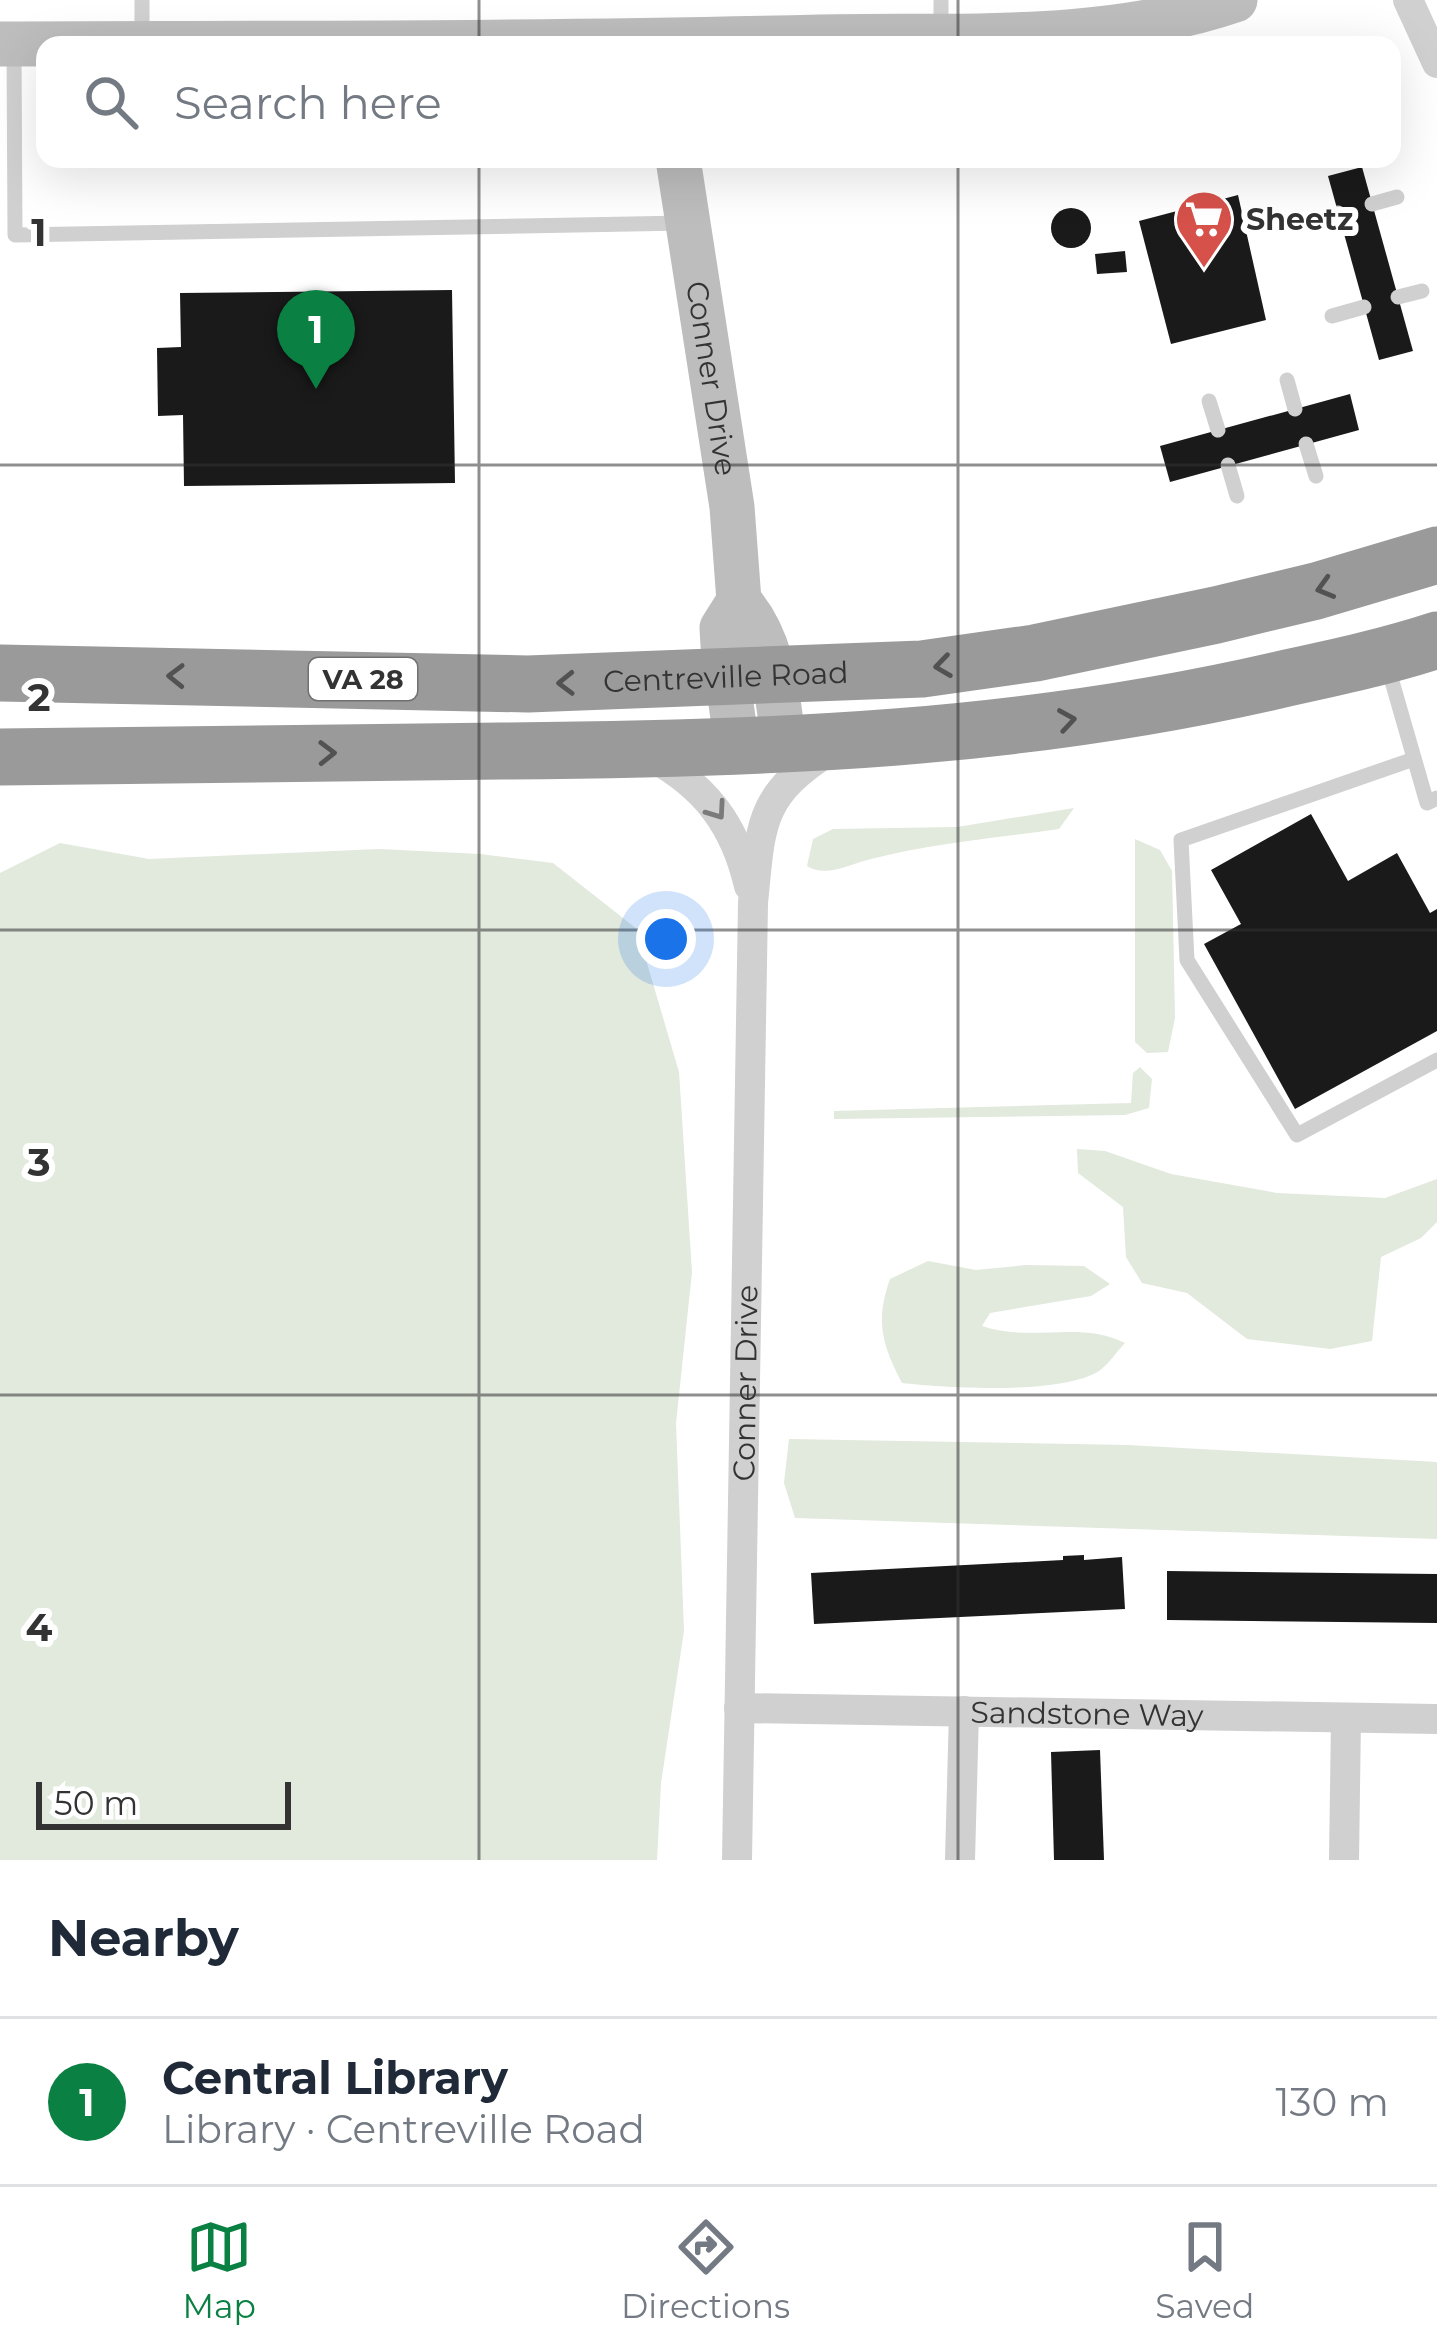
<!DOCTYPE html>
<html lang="en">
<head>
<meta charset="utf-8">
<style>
	:root { --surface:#fff; --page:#f6f6f7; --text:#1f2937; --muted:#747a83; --line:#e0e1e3; --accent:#0b8043 }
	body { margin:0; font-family:Montserrat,sans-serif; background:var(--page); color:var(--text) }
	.scale { position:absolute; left:36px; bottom:30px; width:255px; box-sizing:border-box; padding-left:12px; border:6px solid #333; border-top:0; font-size:33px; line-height:42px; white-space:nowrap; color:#333; -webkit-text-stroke:9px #fff; paint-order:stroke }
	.you { position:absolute; left:666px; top:939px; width:42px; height:42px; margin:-30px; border:9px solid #fff; border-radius:50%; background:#1a73e8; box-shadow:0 0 0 18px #1a73e833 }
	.badge { display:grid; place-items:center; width:78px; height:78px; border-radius:50%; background:var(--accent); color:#fff; font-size:39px; font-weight:700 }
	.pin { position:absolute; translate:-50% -99px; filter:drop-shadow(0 3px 6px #0008) }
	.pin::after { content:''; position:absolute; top:63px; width:42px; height:36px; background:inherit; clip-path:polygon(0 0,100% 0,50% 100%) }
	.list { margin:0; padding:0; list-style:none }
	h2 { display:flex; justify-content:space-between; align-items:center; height:156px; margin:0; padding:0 48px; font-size:51px }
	h2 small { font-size:39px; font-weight:400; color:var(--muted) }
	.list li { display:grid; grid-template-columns:78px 1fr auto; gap:36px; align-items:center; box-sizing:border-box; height:168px; padding:0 48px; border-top:3px solid var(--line) }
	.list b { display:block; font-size:45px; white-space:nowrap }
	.list p { margin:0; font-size:39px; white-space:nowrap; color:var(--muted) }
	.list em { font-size:39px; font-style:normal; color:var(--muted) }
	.icon { flex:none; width:66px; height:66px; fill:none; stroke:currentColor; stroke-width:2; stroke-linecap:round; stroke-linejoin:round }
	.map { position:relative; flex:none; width:1437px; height:1860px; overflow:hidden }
	.search { position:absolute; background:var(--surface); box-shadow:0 12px 48px #0002; left:36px; right:36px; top:36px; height:132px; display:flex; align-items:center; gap:30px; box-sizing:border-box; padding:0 42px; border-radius:24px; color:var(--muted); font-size:45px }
	.sheet { height:324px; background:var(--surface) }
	nav { display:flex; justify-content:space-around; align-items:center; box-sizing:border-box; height:168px; border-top:3px solid var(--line); background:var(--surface); font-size:33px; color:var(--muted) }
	nav a { display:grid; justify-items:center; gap:6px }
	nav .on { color:var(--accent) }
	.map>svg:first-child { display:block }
</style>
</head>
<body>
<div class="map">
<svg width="1437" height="1860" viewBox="0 0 1437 1860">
	<rect width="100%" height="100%" fill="#fff"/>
	<g fill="#e2e9dd">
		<path d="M 1074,808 L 1059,829 C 997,838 932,843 871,859 C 850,864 826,878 807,866 L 813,839 L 833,829 L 957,827 Z"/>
		<path d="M 1135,839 L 1160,850 L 1172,871 L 1175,1018 L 1168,1052 L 1147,1053 L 1135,1042 Z"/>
		<path d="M 60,843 L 149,859 L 379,849 L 480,854 L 553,863 L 637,929 L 679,1072 L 692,1272 L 676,1423 L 684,1631 L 661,1783 L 657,1860 L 0,1860 L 0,873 Z"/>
		<path d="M 1140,1067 L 1152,1079 L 1149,1108 L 1125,1115 L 834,1119 L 834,1111 L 1131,1103 L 1133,1073 Z"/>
		<path d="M 1077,1149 L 1105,1151 L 1171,1174 L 1277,1193 L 1385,1198 L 1437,1179 L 1437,1222 L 1421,1238 L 1381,1257 L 1372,1341 L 1330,1349 L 1247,1339 L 1187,1293 L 1142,1283 L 1126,1257 L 1123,1207 L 1078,1173 Z"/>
		<path d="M 928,1261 L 976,1270 L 1027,1265 L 1084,1266 L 1110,1284 L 1091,1296 L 990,1313 L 982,1326 C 1033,1343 1079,1320 1125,1343 C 1117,1351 1109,1364 1099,1371 C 1061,1395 947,1388 902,1383 C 882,1344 875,1322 890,1279 Z"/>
		<path d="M 789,1439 L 1128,1445 L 1437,1462 L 1437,1539 L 795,1518 L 784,1483 Z"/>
	</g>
	<g fill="#1a1a1a">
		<path d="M 1362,167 L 1413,351 L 1379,360 L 1328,176 Z"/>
		<path d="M 1238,195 L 1266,320 L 1171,344 L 1139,221 Z"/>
		<circle cx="1071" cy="228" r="20"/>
		<path d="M 1125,251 L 1127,272 L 1097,274 L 1095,254 Z"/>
		<path d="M 452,290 L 455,483 L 184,486 L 183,415 L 158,416 L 157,348 L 181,347 L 180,293 Z"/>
		<path d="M 1350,394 L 1359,430 L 1170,482 L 1160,446 Z"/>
		<path d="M 1311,814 L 1348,881 L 1397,853 L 1430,913 L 1437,909 L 1437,1031 L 1295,1109 L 1204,944 L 1241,924 L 1211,870 Z"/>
		<path d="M 1084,1555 L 1084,1560 L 1122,1557 L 1125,1609 L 814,1624 L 811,1573 L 1063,1560 L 1063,1556 Z"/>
		<path d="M 1167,1571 L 1437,1574 L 1437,1623 L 1167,1620 Z"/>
		<path d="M 1100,1750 L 1104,1860 L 1054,1860 L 1051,1752 Z"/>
	</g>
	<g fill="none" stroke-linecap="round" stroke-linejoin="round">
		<g stroke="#d0d0d0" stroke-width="15">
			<path d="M 941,0 L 941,31"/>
			<path d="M 142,40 L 142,0"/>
			<path d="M 14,46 L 15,235 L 685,223"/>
			<path d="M 1372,204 L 1397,197"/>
			<path d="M 1307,221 L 1338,213"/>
			<path d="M 1398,297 L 1422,291"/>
			<path d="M 1332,316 L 1364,307"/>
			<path d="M 1287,380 L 1295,409"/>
			<path d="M 1209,401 L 1218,430"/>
			<path d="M 1306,444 L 1316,476"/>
			<path d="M 1228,465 L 1237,496"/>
			<path d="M 1387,664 L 1427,803 L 1437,798"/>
			<path d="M 1414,759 L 1181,840 L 1187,960 L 1297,1135 L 1437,1060"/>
		</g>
		<g stroke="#d0d0d0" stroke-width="30">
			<path d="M 1408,0 L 1437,63"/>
			<path d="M 652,757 C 706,787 735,825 749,886"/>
			<path id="s1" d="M 739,1708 L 1437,1719"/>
			<path id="s2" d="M 737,1860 L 753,903 C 761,824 758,796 830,750"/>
			<path d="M 960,1860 L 964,1711"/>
			<path d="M 1344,1860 L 1346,1718"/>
		</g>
		<g stroke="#bdbdbd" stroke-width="45">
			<path d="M 0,44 C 273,43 547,44 820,37 C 957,34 1103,45 1235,0"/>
			<path id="s3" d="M 678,159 L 732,507 L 739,601 L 722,628 L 723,645 L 737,747"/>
			<path d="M 739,601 C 775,641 777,695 784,746"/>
		</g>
		<g stroke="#9a9a9a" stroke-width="57">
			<path id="s4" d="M 0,673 L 528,684 L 922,669 L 1035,653 L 1216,615 L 1316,591 L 1437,555"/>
			<path d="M 0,757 C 167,755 334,753 501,751 C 771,749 1023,740 1287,678 C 1338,667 1388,656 1437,640"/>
		</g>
	</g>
	<defs><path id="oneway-chevron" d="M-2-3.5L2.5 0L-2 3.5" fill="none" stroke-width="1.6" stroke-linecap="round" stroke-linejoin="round" transform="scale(3)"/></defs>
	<g stroke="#525252">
		<use href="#oneway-chevron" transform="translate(1325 588) rotate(164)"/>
		<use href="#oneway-chevron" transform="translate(943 666) rotate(172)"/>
		<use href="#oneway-chevron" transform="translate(176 676) rotate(-179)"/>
		<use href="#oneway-chevron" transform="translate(566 683) rotate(179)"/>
		<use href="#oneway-chevron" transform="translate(1067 720) rotate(-9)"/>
		<use href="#oneway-chevron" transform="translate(327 753) rotate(-1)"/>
	</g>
	<use stroke="#7a7a7a" href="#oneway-chevron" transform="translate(717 811) rotate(55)"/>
	<path fill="none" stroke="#333" stroke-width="3" stroke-opacity="0.55" d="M 479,0 L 479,45M 958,0 L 958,45M 479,159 L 479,1860M 958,159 L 958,1860M 0,465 L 1437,465M 0,930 L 1437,930M 0,1395 L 1437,1395"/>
	<defs>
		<symbol id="supermarket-pin" viewBox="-11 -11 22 30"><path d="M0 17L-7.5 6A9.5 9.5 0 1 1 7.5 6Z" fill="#d5514a" stroke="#fff"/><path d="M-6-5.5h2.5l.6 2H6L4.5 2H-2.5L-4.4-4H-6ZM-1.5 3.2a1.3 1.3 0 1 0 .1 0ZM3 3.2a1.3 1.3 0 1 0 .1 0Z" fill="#fff"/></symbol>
	</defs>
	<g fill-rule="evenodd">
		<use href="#supermarket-pin" x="1171" y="186" width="66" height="90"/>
	</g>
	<g text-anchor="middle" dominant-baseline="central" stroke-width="12" stroke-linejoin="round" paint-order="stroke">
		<rect fill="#fff" stroke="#707070" stroke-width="3" x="309" y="658" width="108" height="42" rx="9"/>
		<g font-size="27" font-weight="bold" fill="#333">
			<text x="363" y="679">VA 28</text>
		</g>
		<g font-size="30" font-weight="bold" fill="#333" stroke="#fff" text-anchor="start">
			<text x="1246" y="219">Sheetz</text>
		</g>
		<g font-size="30" fill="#333" stroke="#fff">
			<text stroke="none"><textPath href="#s3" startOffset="222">Conner Drive</textPath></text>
			<text stroke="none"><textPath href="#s4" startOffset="726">Centreville Road</textPath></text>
			<text stroke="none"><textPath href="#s2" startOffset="477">Conner Drive</textPath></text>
			<text stroke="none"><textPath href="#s1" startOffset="348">Sandstone Way</textPath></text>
		</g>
	</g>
	<g font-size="39" text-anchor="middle" font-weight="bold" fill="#333" stroke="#fff" stroke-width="12" stroke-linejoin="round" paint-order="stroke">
		<text x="39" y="246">1</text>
		<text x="39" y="711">2</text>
		<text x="39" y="1176">3</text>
		<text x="39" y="1641">4</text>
	</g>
</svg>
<div class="scale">50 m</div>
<div class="you"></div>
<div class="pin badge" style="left:316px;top:389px">1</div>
<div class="search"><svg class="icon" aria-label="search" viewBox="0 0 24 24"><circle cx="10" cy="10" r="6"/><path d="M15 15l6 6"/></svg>Search here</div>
</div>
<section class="sheet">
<h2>Nearby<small></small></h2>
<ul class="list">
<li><span class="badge">1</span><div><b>Central Library</b><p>Library · Centreville Road</p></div><em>130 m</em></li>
</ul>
</section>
<nav>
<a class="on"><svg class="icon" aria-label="map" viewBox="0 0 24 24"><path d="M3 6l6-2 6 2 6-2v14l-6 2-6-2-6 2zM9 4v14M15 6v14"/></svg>Map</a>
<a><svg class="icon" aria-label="directions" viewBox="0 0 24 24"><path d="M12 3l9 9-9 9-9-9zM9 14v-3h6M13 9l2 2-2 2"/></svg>Directions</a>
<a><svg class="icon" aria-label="saved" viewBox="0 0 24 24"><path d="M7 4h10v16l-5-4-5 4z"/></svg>Saved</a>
</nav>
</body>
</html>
